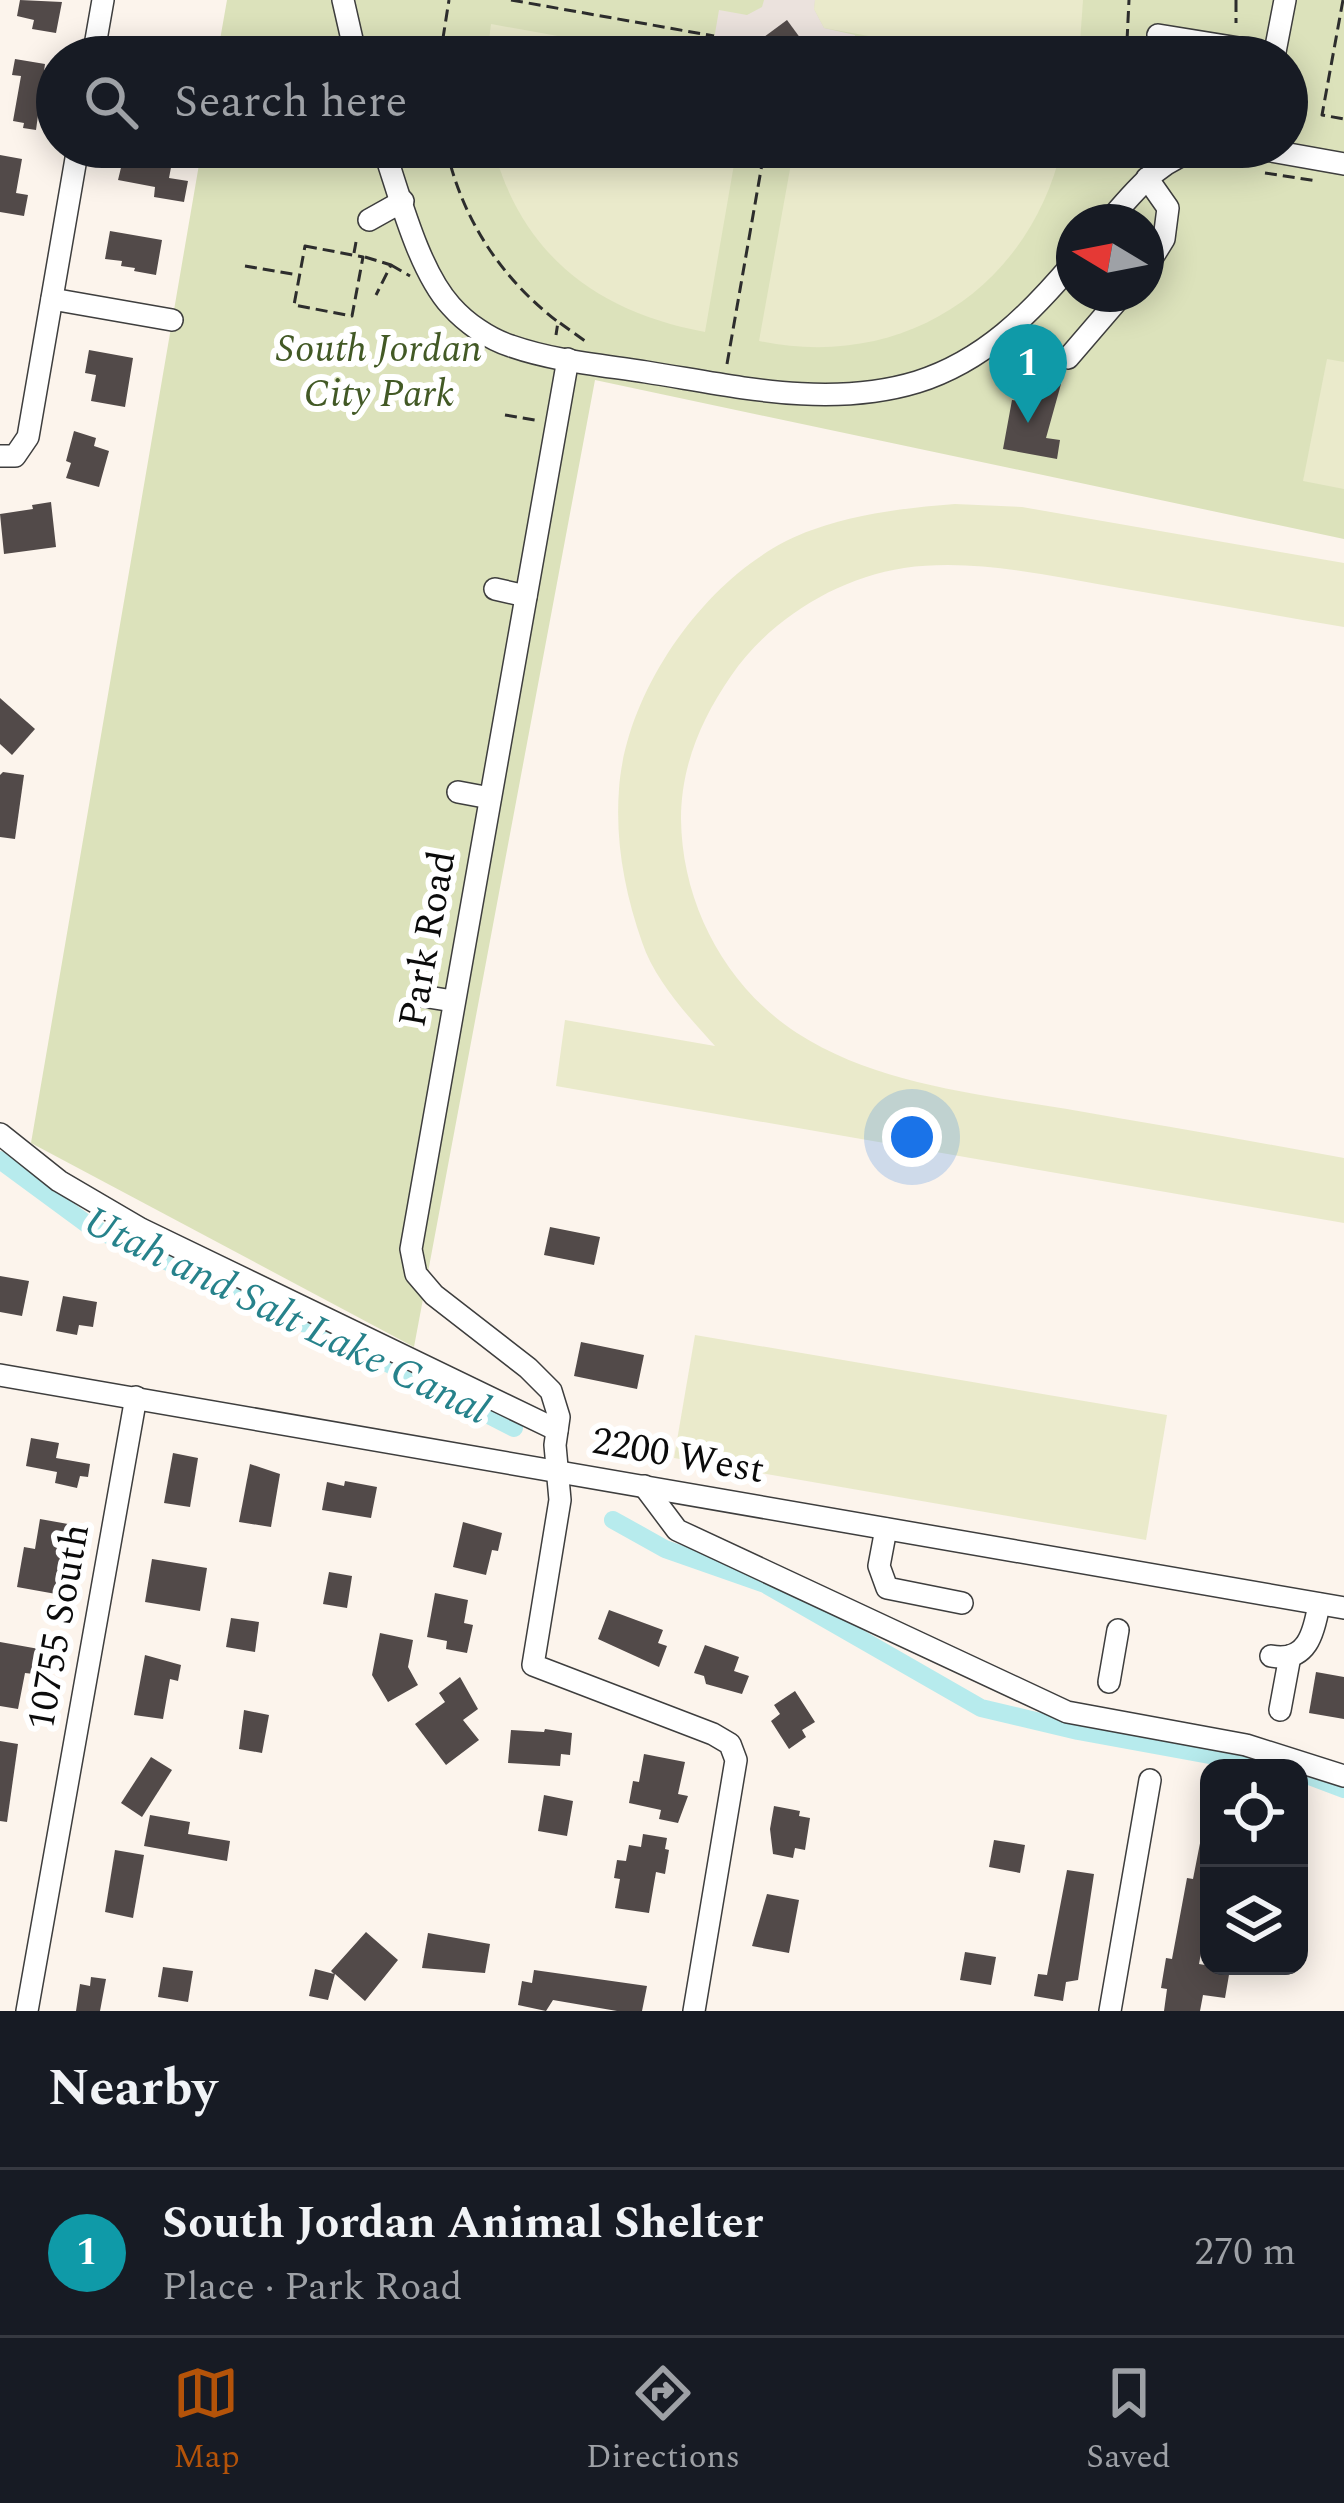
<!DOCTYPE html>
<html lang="en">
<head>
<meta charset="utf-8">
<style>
	:root { --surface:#171b24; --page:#242831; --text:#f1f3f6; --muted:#9ea1a6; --line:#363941; --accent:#b45309 }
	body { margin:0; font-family:Spectral,serif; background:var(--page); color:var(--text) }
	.controls { position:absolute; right:36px; bottom:36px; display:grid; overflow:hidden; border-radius:24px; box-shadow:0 6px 30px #0003 }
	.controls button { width:108px; height:108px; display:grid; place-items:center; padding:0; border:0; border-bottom:3px solid var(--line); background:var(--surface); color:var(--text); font:60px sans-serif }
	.compass { position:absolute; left:1056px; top:204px; width:108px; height:108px; border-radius:50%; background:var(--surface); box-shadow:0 6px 30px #0003; rotate:280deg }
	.you { position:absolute; left:912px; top:1137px; width:42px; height:42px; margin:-30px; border:9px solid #fff; border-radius:50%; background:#1a73e8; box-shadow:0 0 0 18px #1a73e833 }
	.badge { display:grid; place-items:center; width:78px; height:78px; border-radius:50%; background:var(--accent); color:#fff; font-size:39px; font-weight:700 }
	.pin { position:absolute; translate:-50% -99px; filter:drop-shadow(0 3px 6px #0008) }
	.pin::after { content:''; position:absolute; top:63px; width:42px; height:36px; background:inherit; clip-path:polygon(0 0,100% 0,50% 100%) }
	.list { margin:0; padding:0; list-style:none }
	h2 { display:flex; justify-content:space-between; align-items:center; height:156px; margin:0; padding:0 48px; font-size:51px }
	h2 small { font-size:39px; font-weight:400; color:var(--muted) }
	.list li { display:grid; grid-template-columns:78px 1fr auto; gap:36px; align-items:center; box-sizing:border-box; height:168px; padding:0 48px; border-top:3px solid var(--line) }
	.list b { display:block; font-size:45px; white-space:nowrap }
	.list p { margin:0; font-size:39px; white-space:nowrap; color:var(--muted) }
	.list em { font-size:39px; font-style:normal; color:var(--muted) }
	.icon { flex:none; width:66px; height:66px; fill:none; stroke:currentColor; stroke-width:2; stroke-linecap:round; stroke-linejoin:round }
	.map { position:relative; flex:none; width:1344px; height:2011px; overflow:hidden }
	.search { position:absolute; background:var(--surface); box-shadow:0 6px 30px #0003; left:36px; right:36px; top:36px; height:132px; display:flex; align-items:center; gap:30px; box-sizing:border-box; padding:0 42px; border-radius:66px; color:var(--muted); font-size:45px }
	.sheet { height:324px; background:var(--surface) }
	nav { display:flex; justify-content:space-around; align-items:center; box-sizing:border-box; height:168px; border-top:3px solid var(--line); background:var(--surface); font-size:33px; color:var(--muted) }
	nav a { display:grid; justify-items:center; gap:6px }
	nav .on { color:var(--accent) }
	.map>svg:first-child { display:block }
</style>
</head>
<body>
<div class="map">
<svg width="1344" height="2011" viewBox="0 0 1344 2011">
	<rect width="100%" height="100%" fill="#fcf4ec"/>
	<path fill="#dce2bb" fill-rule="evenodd" d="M 227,0 L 1344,0 L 1344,539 L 595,380 L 414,1347 L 31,1143 L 202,147 L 1287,147 L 1287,57 L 217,57 ZM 1074,222 L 1146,222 L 1146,294 L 1074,294 Z"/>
	<g fill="#eaeacb">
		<path d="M 815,0 L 1083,0 L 1079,57 L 986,57 L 824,28 L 814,9 Z"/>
		<path d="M 491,24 L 674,57 L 487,57 Z"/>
		<path d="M 493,147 L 737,147 L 705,332 C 598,312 522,256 493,147 Z"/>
		<path d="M 794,147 L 1062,147 C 1029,289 902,371 759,341 Z"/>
		<path d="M 1327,359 L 1344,362 L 1344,489 L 1303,481 Z"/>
		<path d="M 955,504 L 1022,507 L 1344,563 L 1344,627 C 1269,614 1195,601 1120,588 C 1051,576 975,558 904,568 C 837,578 769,620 731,676 C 702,718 681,765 681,819 C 682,904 725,986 797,1033 C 876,1084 977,1094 1067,1109 C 1159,1125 1252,1141 1344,1158 L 1344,1223 L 556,1086 L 565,1020 L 715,1046 C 688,1016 655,981 642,942 C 625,893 615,842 619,789 C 626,686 714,564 812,530 C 859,513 906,508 955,504 Z"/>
		<path d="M 695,1335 L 1167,1415 L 1146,1540 L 674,1458 Z"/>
	</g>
	<path fill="#ebe2dd" d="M 764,0 L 815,0 L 814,9 L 824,28 L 855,35 L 851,57 L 711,57 L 719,10 L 747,15 L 762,7 Z"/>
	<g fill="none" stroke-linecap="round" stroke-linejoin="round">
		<g stroke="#b7ebed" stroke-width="18">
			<path d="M 0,1160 L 91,1227 L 352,1345 L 514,1428"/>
			<path d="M 613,1520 L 665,1549 L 765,1584 L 981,1708 L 1078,1731 L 1281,1768"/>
			<path d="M 1299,1772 L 1344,1789"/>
		</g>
	</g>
	<g fill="#524a49">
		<path d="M 20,0 L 62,2 L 56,33 L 32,29 L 34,20 L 17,16 Z"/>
		<path d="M 787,20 L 809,50 L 799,57 L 773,57 L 760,40 Z"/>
		<path d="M 15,59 L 45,64 L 36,130 L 23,128 L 24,123 L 13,121 L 21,76 L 12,75 Z"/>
		<path d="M 126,147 L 162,147 L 160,156 L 173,157 L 169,178 L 188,181 L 184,202 L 154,197 L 155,187 L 118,180 Z"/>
		<path d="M 0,155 L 22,159 L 16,193 L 28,195 L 24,216 L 0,212 Z"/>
		<path d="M 110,231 L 162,240 L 156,275 L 134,271 L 135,268 L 121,266 L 122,261 L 105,259 Z"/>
		<path d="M 89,350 L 133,358 L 125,407 L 91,401 L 96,375 L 85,373 Z"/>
		<path d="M 1023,377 L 1061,384 L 1046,438 L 1060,440 L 1057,459 L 1003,449 L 1012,400 L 1019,401 Z"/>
		<path d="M 74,431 L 96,438 L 94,446 L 109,451 L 99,487 L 66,478 L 71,463 L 66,461 Z"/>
		<path d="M 51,502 L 56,547 L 4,554 L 0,514 L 33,509 L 32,505 Z"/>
		<path d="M 0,698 L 35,729 L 12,755 L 0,744 Z"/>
		<path d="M 3,772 L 24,775 L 15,839 L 0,837 L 0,775 Z"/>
		<path d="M 550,1227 L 600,1237 L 594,1265 L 544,1255 Z"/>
		<path d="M 0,1276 L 29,1281 L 22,1316 L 0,1312 Z"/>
		<path d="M 63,1296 L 97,1302 L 93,1327 L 79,1325 L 77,1335 L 56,1331 Z"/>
		<path d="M 581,1342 L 644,1355 L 637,1389 L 574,1376 Z"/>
		<path d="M 31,1438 L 59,1443 L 56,1458 L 90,1464 L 88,1477 L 80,1476 L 77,1488 L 55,1483 L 57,1472 L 26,1466 Z"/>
		<path d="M 173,1453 L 198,1458 L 190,1507 L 164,1503 Z"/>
		<path d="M 250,1464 L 280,1474 L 271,1527 L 239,1522 Z"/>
		<path d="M 345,1481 L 377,1487 L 371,1518 L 322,1510 L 327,1482 L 344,1486 Z"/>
		<path d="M 40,1519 L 68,1524 L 56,1594 L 17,1587 L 24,1547 L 35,1549 Z"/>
		<path d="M 463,1522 L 502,1533 L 498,1551 L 492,1550 L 486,1575 L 453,1567 Z"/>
		<path d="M 152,1559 L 207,1568 L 200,1611 L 145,1602 Z"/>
		<path d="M 329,1572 L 352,1576 L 347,1608 L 323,1604 Z"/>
		<path d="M 435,1593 L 468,1600 L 464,1623 L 473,1625 L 467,1653 L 446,1649 L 447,1641 L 427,1637 Z"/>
		<path d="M 609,1610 L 663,1630 L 658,1643 L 667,1646 L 659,1667 L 598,1639 Z"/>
		<path d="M 231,1618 L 259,1622 L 255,1652 L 226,1647 Z"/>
		<path d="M 380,1633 L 413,1640 L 408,1667 L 418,1685 L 388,1702 L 372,1675 Z"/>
		<path d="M 0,1642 L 39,1649 L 34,1674 L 25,1673 L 18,1709 L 0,1706 Z"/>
		<path d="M 705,1645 L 739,1657 L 734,1671 L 749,1676 L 742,1694 L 706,1684 L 704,1676 L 694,1673 Z"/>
		<path d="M 145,1655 L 181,1665 L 178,1681 L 170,1679 L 163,1719 L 134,1715 Z"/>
		<path d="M 1316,1672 L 1344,1677 L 1344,1719 L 1309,1713 Z"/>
		<path d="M 460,1677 L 478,1709 L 463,1720 L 479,1740 L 446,1765 L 415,1724 L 445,1702 L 439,1693 Z"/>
		<path d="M 795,1691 L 815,1722 L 802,1730 L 806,1737 L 789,1749 L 771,1721 L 780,1714 L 774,1705 Z"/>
		<path d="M 244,1710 L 269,1715 L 262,1753 L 239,1749 Z"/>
		<path d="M 545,1729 L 572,1733 L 570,1755 L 561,1754 L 560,1766 L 508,1763 L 511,1730 L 544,1732 Z"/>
		<path d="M 0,1741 L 18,1744 L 7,1822 L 0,1821 Z"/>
		<path d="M 644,1754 L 685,1762 L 678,1794 L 688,1796 L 678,1823 L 659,1819 L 661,1810 L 629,1803 L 633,1781 L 639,1782 Z"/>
		<path d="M 151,1757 L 172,1770 L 142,1817 L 121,1803 Z"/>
		<path d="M 544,1795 L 573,1801 L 567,1836 L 538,1831 Z"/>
		<path d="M 774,1806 L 800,1811 L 799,1816 L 810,1818 L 805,1850 L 795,1848 L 793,1858 L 773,1854 L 770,1829 Z"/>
		<path d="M 150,1815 L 190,1822 L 188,1834 L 230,1841 L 227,1861 L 144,1846 Z"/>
		<path d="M 1202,1833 L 1209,1834 L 1209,1911 L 1199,1964 L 1230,1969 L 1225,1998 L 1203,1995 L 1200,2011 L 1164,2011 L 1167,1989 L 1161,1988 L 1166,1958 L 1172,1959 L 1187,1878 L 1193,1879 Z"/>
		<path d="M 643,1834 L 667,1838 L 665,1849 L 669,1850 L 665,1874 L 656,1872 L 649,1913 L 615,1908 L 620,1879 L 614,1878 L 617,1860 L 626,1861 L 629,1845 L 641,1847 Z"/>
		<path d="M 994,1840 L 1025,1845 L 1020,1873 L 989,1867 Z"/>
		<path d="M 115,1850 L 144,1855 L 133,1918 L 105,1912 Z"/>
		<path d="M 1067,1870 L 1094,1874 L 1078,1980 L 1066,1982 L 1063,2001 L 1034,1996 L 1038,1974 L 1047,1975 Z"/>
		<path d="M 767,1894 L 799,1900 L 789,1953 L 752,1946 Z"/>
		<path d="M 366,1932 L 398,1960 L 365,2001 L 335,1974 L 328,2000 L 309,1996 L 315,1969 L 334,1974 L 331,1971 Z"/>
		<path d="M 428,1933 L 490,1944 L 485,1973 L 422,1968 Z"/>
		<path d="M 965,1952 L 996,1957 L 991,1985 L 960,1980 Z"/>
		<path d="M 163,1967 L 193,1971 L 188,2002 L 158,1997 Z"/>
		<path d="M 534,1970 L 647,1986 L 642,2011 L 617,2011 L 553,2000 L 546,2011 L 518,2005 L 522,1981 L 532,1983 Z"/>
		<path d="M 91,1977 L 106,1979 L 100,2011 L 76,2011 L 80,1984 L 90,1986 Z"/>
	</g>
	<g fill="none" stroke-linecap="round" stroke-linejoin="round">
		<defs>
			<g id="minor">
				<path d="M 343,0 L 356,57"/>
				<path d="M 1158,35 L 1275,54"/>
				<path d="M 93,57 L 103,0"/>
				<path d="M 1274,57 L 1285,0"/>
				<path d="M 383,147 C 399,193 418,270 451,306 C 466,323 489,339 511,346 C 554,361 601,365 646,372 C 735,386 828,409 917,382 C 984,361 1030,314 1074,262"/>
				<path d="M 1249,147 L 1344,164"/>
				<path d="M 369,220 L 403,201"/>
				<path d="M 1108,222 C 1137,188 1162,156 1208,147"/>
				<path d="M 1146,268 L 1164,239 L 1168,208 L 1147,178"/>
				<path d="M 52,299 L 172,320"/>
				<path d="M 1068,358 L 1123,294"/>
				<path d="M 568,359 L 411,1249 L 416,1274 L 434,1295 L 528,1368 L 551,1391 L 559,1417 L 555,1445 L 560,1500 L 533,1665 L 713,1734 L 730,1744 L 736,1760 L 694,2011"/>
				<path d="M 0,456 L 15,456 L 28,437 L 78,147"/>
				<path d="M 495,589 L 526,596"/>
				<path d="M 458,792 L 490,798"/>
				<path d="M 422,996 L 453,1001"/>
				<path d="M 0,1134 L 59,1181 L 141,1229 L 557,1430"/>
				<path d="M 0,1375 L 1344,1608"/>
				<path d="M 644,1486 L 677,1530 L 1067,1712 L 1246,1745 L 1344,1776"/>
				<path d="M 886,1529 L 879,1566 L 887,1588 L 962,1603"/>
				<path d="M 1271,1656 C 1307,1663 1314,1633 1319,1604"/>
				<path d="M 1109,1682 L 1118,1630"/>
				<path d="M 1280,1710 L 1290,1656"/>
				<path d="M 27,2011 L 136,1397"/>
				<path d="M 1110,2011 L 1150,1780"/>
			</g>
		</defs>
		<use href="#minor" stroke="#3e3e3e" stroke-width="24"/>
		<g stroke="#2d2d2d" stroke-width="3" stroke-dasharray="12 6" stroke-linecap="butt">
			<path d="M 511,0 L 714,36"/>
			<path d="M 1236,0 L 1236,23"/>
			<path d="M 1343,0 L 1322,115 L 1344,119"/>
			<path d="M 1127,41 L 1129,0"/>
			<path d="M 440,57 L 449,0"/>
			<path d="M 446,147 C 462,219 500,277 558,322 L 556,335"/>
			<path d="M 1265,173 L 1317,181"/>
			<path d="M 305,246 L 363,257 L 352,316 L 294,305 Z"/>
			<path d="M 354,253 L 356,242"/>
			<path d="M 365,257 L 391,265 L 376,295"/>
			<path d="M 391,265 L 410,276"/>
			<path d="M 245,266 L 298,275"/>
			<path d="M 560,323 L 585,341"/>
			<path d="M 727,364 L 765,147"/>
			<path d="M 505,415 L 535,420"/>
		</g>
		<use href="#minor" stroke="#fff" stroke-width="21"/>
	</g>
	<g text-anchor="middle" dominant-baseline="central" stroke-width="12" stroke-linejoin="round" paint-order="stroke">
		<g font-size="39" font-style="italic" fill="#425925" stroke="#fff">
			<text x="379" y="349">South Jordan<tspan x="379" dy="45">City Park</tspan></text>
		</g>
		<g font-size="39" fill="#0b0b0b" stroke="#fff">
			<text transform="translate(428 939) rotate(-80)">Park Road</text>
			<text transform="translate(678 1456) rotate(10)">2200 West</text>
			<text transform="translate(59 1627) rotate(-80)">10755 South</text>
		</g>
		<g font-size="42" font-style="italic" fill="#26828b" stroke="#fff">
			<text transform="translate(286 1316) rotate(26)">Utah and Salt Lake Canal</text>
		</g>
	</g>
</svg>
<div class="controls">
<button><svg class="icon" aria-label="locate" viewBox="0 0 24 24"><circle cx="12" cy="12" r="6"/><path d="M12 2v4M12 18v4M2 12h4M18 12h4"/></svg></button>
<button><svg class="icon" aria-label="layers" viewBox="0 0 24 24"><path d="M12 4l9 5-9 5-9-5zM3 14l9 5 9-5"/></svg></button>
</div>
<svg class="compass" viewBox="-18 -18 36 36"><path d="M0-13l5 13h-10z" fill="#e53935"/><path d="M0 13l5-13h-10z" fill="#9ea1a6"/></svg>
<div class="you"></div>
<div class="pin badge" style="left:1028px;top:423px;background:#0f9aa8">1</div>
<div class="search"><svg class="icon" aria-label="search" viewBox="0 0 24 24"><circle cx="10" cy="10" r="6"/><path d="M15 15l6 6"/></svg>Search here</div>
</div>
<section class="sheet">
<h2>Nearby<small></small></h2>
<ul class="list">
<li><span class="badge" style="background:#0f9aa8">1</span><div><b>South Jordan Animal Shelter</b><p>Place · Park Road</p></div><em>270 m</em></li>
</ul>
</section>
<nav>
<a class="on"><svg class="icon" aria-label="map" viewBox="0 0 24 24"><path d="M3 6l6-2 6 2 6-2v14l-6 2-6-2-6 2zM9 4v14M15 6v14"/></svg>Map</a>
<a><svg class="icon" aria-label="directions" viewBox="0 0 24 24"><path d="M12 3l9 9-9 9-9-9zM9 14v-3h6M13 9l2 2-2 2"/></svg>Directions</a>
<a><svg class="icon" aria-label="saved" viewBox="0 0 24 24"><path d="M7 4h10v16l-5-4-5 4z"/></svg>Saved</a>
</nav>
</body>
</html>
